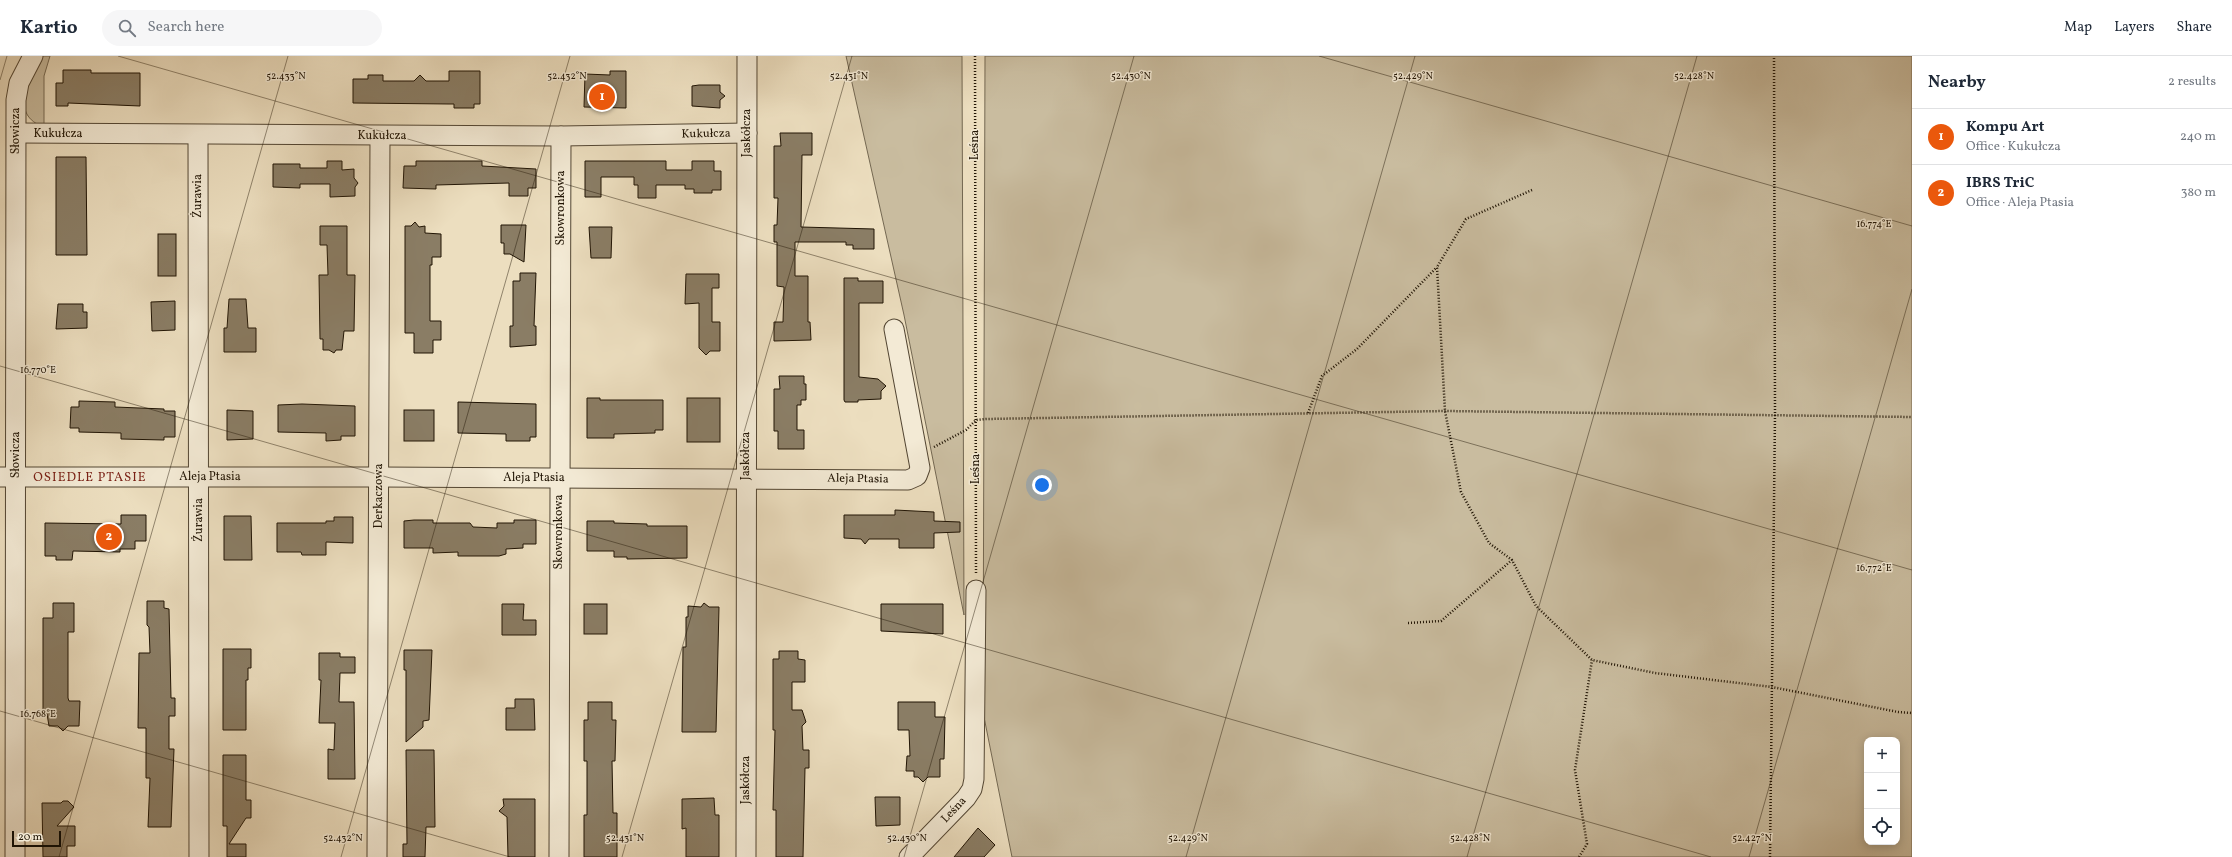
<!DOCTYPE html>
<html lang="en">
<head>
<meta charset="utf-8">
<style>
	:root { --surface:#fff; --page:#f6f6f7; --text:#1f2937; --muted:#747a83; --line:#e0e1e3; --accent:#ea580c }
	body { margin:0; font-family:Vollkorn,serif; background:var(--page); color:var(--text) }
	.controls { position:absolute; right:12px; bottom:12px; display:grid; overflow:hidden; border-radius:8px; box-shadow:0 2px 10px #0003 }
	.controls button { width:36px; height:36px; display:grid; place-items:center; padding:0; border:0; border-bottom:1px solid var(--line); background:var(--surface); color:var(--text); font:20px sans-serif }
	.scale { position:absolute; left:12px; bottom:10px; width:49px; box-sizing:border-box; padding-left:4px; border:2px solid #201404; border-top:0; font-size:11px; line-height:14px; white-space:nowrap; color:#201404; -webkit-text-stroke:3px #f3ead5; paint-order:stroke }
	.you { position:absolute; left:1042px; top:429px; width:14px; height:14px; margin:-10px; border:3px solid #fff; border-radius:50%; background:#1a73e8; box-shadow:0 0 0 6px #1a73e833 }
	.badge { display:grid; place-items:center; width:26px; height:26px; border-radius:50%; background:var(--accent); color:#fff; font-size:13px; font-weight:700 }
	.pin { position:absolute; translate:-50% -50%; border:2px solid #fff; box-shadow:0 1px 4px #0006 }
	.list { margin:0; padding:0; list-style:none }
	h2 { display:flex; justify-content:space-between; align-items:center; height:52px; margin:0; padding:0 16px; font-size:17px }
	h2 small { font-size:13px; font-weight:400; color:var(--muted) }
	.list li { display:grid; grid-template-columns:26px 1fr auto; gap:12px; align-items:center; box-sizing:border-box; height:56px; padding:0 16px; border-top:1px solid var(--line) }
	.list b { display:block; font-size:15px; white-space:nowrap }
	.list p { margin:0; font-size:13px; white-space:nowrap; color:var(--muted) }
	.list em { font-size:13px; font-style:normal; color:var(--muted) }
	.icon { flex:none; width:22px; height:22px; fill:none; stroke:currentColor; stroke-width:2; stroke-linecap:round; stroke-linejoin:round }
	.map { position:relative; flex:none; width:1912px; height:801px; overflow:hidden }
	header { display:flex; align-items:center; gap:24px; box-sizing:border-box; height:56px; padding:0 20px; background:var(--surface); border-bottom:1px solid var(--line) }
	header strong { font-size:19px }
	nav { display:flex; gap:22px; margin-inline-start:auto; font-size:14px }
	.search { width:280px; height:36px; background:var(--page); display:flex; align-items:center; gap:10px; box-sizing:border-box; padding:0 14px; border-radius:22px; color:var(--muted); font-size:15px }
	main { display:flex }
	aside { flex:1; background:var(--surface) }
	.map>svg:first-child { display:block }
</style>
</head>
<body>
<header>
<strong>Kartio</strong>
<div class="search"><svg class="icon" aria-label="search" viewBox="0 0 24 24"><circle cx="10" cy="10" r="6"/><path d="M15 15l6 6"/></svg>Search here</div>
<nav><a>Map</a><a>Layers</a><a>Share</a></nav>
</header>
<main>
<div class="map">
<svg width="1912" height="801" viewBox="0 0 1912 801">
	<rect width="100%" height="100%" fill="#ecdebf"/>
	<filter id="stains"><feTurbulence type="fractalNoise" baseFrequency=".005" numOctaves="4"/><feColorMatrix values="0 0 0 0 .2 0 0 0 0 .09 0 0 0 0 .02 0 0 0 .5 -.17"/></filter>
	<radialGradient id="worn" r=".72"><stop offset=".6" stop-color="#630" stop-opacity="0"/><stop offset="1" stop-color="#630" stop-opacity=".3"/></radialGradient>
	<g fill="#c9bc9f" stroke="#746852" fill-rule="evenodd">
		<path d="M 40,0 L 50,0 L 44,20 L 44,71 C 9,59 28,23 40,0 Z"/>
		<path d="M 846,0 L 962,0 L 964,559 L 904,259 Z"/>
		<path d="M 985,0 L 1912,0 L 1912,801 L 1012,801 L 983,656 ZM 1867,684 L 1897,684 L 1897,786 L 1867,786 Z"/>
	</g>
	<g fill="#8a7d65" stroke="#201404">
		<path d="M 63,14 L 91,14 L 91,17 L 140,17 L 140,50 L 68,47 L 68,50 L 56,50 L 56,27 L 63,27 Z"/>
		<path d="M 449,15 L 480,15 L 480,48 L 474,48 L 474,52 L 454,52 L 454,48 L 449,48 L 353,47 L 353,23 L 368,23 L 368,19 L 383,19 L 383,25 L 414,25 L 420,19 L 426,25 L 449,25 Z"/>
		<path d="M 610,15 L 626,15 L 626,52 L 584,51 L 585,18 L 610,19 Z"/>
		<path d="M 699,29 L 720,29 L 720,36 L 725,40 L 720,44 L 720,52 L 692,50 L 692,30 Z"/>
		<path d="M 780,77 L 812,77 L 812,99 L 802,99 L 801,171 L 874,173 L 874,193 L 853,193 L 853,189 L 846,189 L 846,186 L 795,186 L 795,220 L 808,220 L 808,266 L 810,266 L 811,284 L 774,285 L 774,266 L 783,266 L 784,231 L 777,230 L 777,186 L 774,186 L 774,169 L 777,169 L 778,142 L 774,142 L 774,90 L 781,90 Z"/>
		<path d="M 56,101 L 86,101 L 87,199 L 56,199 Z"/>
		<path d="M 327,105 L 342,105 L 342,114 L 354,113 L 354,122 L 358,127 L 355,131 L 355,140 L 330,141 L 330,128 L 300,128 L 300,132 L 273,131 L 273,108 L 300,108 L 300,112 L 327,112 Z"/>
		<path d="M 416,105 L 482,105 L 482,110 L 536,113 L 536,132 L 528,132 L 528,140 L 509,140 L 509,127 L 436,129 L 436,133 L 403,132 L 404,110 L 416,110 Z"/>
		<path d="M 585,105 L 666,105 L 666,114 L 692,114 L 692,105 L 714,105 L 714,115 L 721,115 L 721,134 L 712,134 L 712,137 L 694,137 L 694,133 L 685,133 L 685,129 L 656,129 L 656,142 L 638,142 L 638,129 L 634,129 L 634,121 L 601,121 L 601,141 L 585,141 Z"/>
		<path d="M 415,166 L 419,171 L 425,170 L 425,177 L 441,178 L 441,201 L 432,201 L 432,209 L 430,209 L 430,265 L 441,265 L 441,284 L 433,284 L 433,297 L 414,297 L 414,277 L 405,277 L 405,170 L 411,170 Z"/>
		<path d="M 501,169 L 526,169 L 524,206 L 510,198 L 504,198 L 504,187 L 501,187 Z"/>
		<path d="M 320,170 L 347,170 L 347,219 L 355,219 L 354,275 L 344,275 L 342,294 L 336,294 L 334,297 L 329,294 L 323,294 L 323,283 L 320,283 L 319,219 L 328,219 L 327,189 L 320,189 Z"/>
		<path d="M 589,171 L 612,171 L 611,202 L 591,202 Z"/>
		<rect x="158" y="178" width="18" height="42"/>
		<path d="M 520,217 L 536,217 L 534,270 L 536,270 L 536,289 L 510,291 L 510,270 L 513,270 L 513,225 L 520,225 Z"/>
		<path d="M 686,218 L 719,218 L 719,232 L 712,232 L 712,266 L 720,266 L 720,295 L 710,295 L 706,299 L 699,292 L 699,247 L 685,248 Z"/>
		<path d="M 844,222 L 858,222 L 858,225 L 883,225 L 883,247 L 859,247 L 859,321 L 878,323 L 886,330 L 881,335 L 881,343 L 858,344 L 858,346 L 845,346 L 844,344 Z"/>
		<path d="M 229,243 L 246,243 L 248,272 L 256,272 L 256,296 L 224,296 L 224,272 L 227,272 Z"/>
		<path d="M 175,245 L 175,274 L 152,275 L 151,246 Z"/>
		<path d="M 58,248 L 83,248 L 83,256 L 87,256 L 87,272 L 56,273 Z"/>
		<path d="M 779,320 L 804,320 L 804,328 L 806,328 L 806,344 L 801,344 L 801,349 L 797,349 L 797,374 L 804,374 L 804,393 L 778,393 L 778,375 L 774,375 L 774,333 L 780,333 Z"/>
		<path d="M 587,342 L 600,342 L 600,344 L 663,344 L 663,374 L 655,374 L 655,377 L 614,378 L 614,382 L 587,382 Z"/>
		<rect x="687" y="342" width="33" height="44"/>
		<path d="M 79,345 L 115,346 L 115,351 L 164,353 L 164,355 L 175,355 L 175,381 L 164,381 L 164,384 L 121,383 L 121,377 L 79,376 L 79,372 L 70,372 L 71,351 L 79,351 Z"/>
		<path d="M 458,346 L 536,348 L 536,381 L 530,381 L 530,385 L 506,385 L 506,378 L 458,377 Z"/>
		<path d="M 302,348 L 355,350 L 355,380 L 341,380 L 341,384 L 326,385 L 326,377 L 278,376 L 278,349 Z"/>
		<path d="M 227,354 L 253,355 L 253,383 L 227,384 Z"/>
		<rect x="404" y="354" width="30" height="31"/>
		<path d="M 895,454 L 934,456 L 934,465 L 960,466 L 960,476 L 934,477 L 934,492 L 899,492 L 899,483 L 869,483 L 865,488 L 861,483 L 844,482 L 844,459 L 895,459 Z"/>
		<path d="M 121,459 L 146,459 L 146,485 L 135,485 L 135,493 L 120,493 L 120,496 L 73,495 L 72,504 L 56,504 L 56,500 L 45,500 L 45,467 L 121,468 Z"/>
		<path d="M 224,460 L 251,460 L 252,504 L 224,504 Z"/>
		<path d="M 334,461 L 353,461 L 353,487 L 326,486 L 326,499 L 302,499 L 301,496 L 277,496 L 277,467 L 326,467 L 326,465 L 334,465 Z"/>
		<path d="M 414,464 L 433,464 L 433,467 L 470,467 L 473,471 L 497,472 L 497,467 L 514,467 L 514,464 L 536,464 L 536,488 L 523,488 L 523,492 L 506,493 L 506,498 L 499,500 L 458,500 L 458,496 L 433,497 L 433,492 L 404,492 L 404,465 Z"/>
		<path d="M 587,465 L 614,465 L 614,467 L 647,468 L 647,470 L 687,470 L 687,502 L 627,503 L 627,501 L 614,501 L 614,495 L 587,495 Z"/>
		<path d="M 147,545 L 164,545 L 164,552 L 169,553 L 171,642 L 175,642 L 175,660 L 169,660 L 169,693 L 174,693 L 171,771 L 148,771 L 150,722 L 146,722 L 146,672 L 138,672 L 139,597 L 150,597 L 149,571 L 147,569 Z"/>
		<path d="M 53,547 L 74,547 L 74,576 L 68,576 L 68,642 L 69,645 L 80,645 L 79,670 L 68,670 L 63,675 L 58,670 L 49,670 L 47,658 L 43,658 L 43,562 L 53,562 Z"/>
		<path d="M 704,547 L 709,551 L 719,551 L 716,676 L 682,676 L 683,591 L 686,591 L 686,561 L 688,561 L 688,550 L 701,551 Z"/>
		<path d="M 502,548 L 524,548 L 523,564 L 536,564 L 536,579 L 502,579 Z"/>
		<rect x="584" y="548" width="23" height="30"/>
		<path d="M 881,548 L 943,548 L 943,578 L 881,575 Z"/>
		<path d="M 223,593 L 251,593 L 251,612 L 248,612 L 248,624 L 246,624 L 246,674 L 223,674 Z"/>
		<path d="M 404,594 L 432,594 L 429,664 L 423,665 L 423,671 L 406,686 L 406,614 L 404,614 Z"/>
		<path d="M 779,595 L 798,595 L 798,603 L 805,604 L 805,626 L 792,626 L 792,654 L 802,654 L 806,666 L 802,670 L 803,694 L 809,694 L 809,712 L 805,712 L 803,801 L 776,801 L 776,754 L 773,754 L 775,674 L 773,674 L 773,603 L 779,603 Z"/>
		<path d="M 319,597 L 340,597 L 340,601 L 355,601 L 355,617 L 340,617 L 339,646 L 354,646 L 355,723 L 328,723 L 328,693 L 334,694 L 335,667 L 319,667 L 321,624 L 319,624 Z"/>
		<path d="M 515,643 L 534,643 L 535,674 L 506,674 L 506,652 L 515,652 Z"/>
		<path d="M 588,646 L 612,646 L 612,664 L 616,664 L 615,705 L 612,705 L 613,757 L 617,757 L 617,801 L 584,801 L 584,759 L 587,759 L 587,705 L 584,705 L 584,664 L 588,664 Z"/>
		<path d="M 898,646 L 935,646 L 935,661 L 945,661 L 944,703 L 940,703 L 940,721 L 928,721 L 923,726 L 918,721 L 914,721 L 914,715 L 906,715 L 907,700 L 910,700 L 909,674 L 898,674 Z"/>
		<path d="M 406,694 L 434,694 L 435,771 L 426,771 L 425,801 L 403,801 L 403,788 L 407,788 Z"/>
		<path d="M 223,699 L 246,699 L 246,744 L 251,744 L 251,762 L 246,762 L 229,788 L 246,788 L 246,801 L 227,801 L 227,770 L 223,770 Z"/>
		<path d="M 875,741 L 900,741 L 900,769 L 876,770 Z"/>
		<path d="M 714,742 L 715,759 L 719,759 L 719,801 L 686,801 L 686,772 L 682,773 L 682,743 Z"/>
		<path d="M 503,743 L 535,743 L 535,801 L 508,801 L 507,761 L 499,755 L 504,750 Z"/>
		<path d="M 63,745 L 68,745 L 74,751 L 57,770 L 75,770 L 75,790 L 67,790 L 67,801 L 43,801 L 42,747 L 61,747 Z"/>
		<path d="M 978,772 L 995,789 L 984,801 L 954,801 Z"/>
	</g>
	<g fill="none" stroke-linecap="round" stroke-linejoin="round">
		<defs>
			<g id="minor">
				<path d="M 17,77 L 561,80 L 747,77"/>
				<path d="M 198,79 L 199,801"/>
				<path d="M 0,421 L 379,421 L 908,424 L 917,420 L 920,412 L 894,273"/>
				<path d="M 15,801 L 16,44 L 19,27 L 33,0"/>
				<path d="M 377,801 L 380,80"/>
				<path d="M 559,801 L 561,80"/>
				<path d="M 746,801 L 747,0"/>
				<path d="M 909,801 L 966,742 L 972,733 L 974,723 L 976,534"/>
			</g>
		</defs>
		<use href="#minor" stroke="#534633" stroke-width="21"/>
		<g stroke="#201404" stroke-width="2.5" stroke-dasharray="1 2" stroke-linecap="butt">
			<path d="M 975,0 L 976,517"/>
			<path d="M 1532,134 L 1466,163 L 1437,211 L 1445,355 L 1461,436 L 1489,487 L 1512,504 L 1536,550 L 1592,604 L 1655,617 L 1772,631 L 1898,656 L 1912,657"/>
			<path d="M 1308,357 L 1322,320 L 1357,293 L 1437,211"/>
			<path d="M 934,391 L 966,374 L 976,364 L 986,363 L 1445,355 L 1912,361"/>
			<path d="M 1408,567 L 1441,565 L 1512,504"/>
			<path d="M 1579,801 L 1587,788 L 1575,714 L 1592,604"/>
			<path d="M 1770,801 L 1775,358 L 1774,0"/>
		</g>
		<use href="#minor" stroke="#f3ead5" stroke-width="19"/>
	</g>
	<path fill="none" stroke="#201404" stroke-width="1" stroke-opacity="0.45" d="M 118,0 L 1912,514M 1319,0 L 1912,170M 0,24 L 7,0M 0,310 L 1711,801M 0,655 L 510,801M 59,801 L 288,0M 341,801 L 570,0M 622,801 L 852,0M 904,801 L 1134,0M 1186,801 L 1415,0M 1467,801 L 1697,0M 1749,801 L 1912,233"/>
	<g text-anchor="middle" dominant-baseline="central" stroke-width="3" stroke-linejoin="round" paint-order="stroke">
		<g font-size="12" fill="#201404" stroke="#f3ead5">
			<text transform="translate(16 75) rotate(-90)">Słowicza</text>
			<text transform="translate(747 77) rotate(-90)">Jaskółcza</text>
			<text x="58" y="78">Kukułcza</text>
			<text transform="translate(706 78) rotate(-1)">Kukułcza</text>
			<text x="382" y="80">Kukułcza</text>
			<text transform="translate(975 89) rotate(-90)">Leśna</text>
			<text transform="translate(198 140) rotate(-90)">Żurawia</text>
			<text transform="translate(561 152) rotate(-90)">Skowronkowa</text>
			<text transform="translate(16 399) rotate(-90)">Słowicza</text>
			<text transform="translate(746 400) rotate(-90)">Jaskółcza</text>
			<text transform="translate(976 413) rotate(-90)">Leśna</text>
			<text x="210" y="421">Aleja Ptasia</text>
			<text x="534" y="422">Aleja Ptasia</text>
			<text transform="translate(858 423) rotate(1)">Aleja Ptasia</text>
			<text transform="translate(379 440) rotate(-90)">Derkaczowa</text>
			<text transform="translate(199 464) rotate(-90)">Żurawia</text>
			<text transform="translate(559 476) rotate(-90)">Skowronkowa</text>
			<text transform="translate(746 724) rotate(-90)">Jaskółcza</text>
			<text transform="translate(954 754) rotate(-47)">Leśna</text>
		</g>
		<g font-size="13" letter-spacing="1" fill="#7a1f14" stroke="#f3ead5">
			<text x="90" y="422">OSIEDLE PTASIE</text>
		</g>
	</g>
	<g font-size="10" text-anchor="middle" fill="#201404" stroke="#f3ead5" stroke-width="3" stroke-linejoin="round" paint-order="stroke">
		<text x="286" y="23">52.433°N</text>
		<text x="567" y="23">52.432°N</text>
		<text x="849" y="23">52.431°N</text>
		<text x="1131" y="23">52.430°N</text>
		<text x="1413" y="23">52.429°N</text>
		<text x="1694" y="23">52.428°N</text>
		<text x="1874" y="171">16.774°E</text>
		<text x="38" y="317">16.770°E</text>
		<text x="1874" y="515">16.772°E</text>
		<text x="38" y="661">16.768°E</text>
		<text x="343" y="785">52.432°N</text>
		<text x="625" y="785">52.431°N</text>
		<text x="907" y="785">52.430°N</text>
		<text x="1188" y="785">52.429°N</text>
		<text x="1470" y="785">52.428°N</text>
		<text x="1752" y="785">52.427°N</text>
	</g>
	<rect width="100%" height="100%" filter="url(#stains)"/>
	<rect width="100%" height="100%" fill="url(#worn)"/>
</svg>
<div class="controls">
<button>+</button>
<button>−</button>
<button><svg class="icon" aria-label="locate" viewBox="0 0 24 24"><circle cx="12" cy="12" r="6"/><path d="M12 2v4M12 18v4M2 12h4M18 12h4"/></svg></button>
</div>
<div class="scale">20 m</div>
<div class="you"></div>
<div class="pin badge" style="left:602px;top:41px">1</div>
<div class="pin badge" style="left:109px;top:481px">2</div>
</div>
<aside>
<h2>Nearby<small>2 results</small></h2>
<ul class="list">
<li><span class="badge">1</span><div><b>Kompu Art</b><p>Office · Kukułcza</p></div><em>240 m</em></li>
<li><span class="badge">2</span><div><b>IBRS TriC</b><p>Office · Aleja Ptasia</p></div><em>380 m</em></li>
</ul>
</aside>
</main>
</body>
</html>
